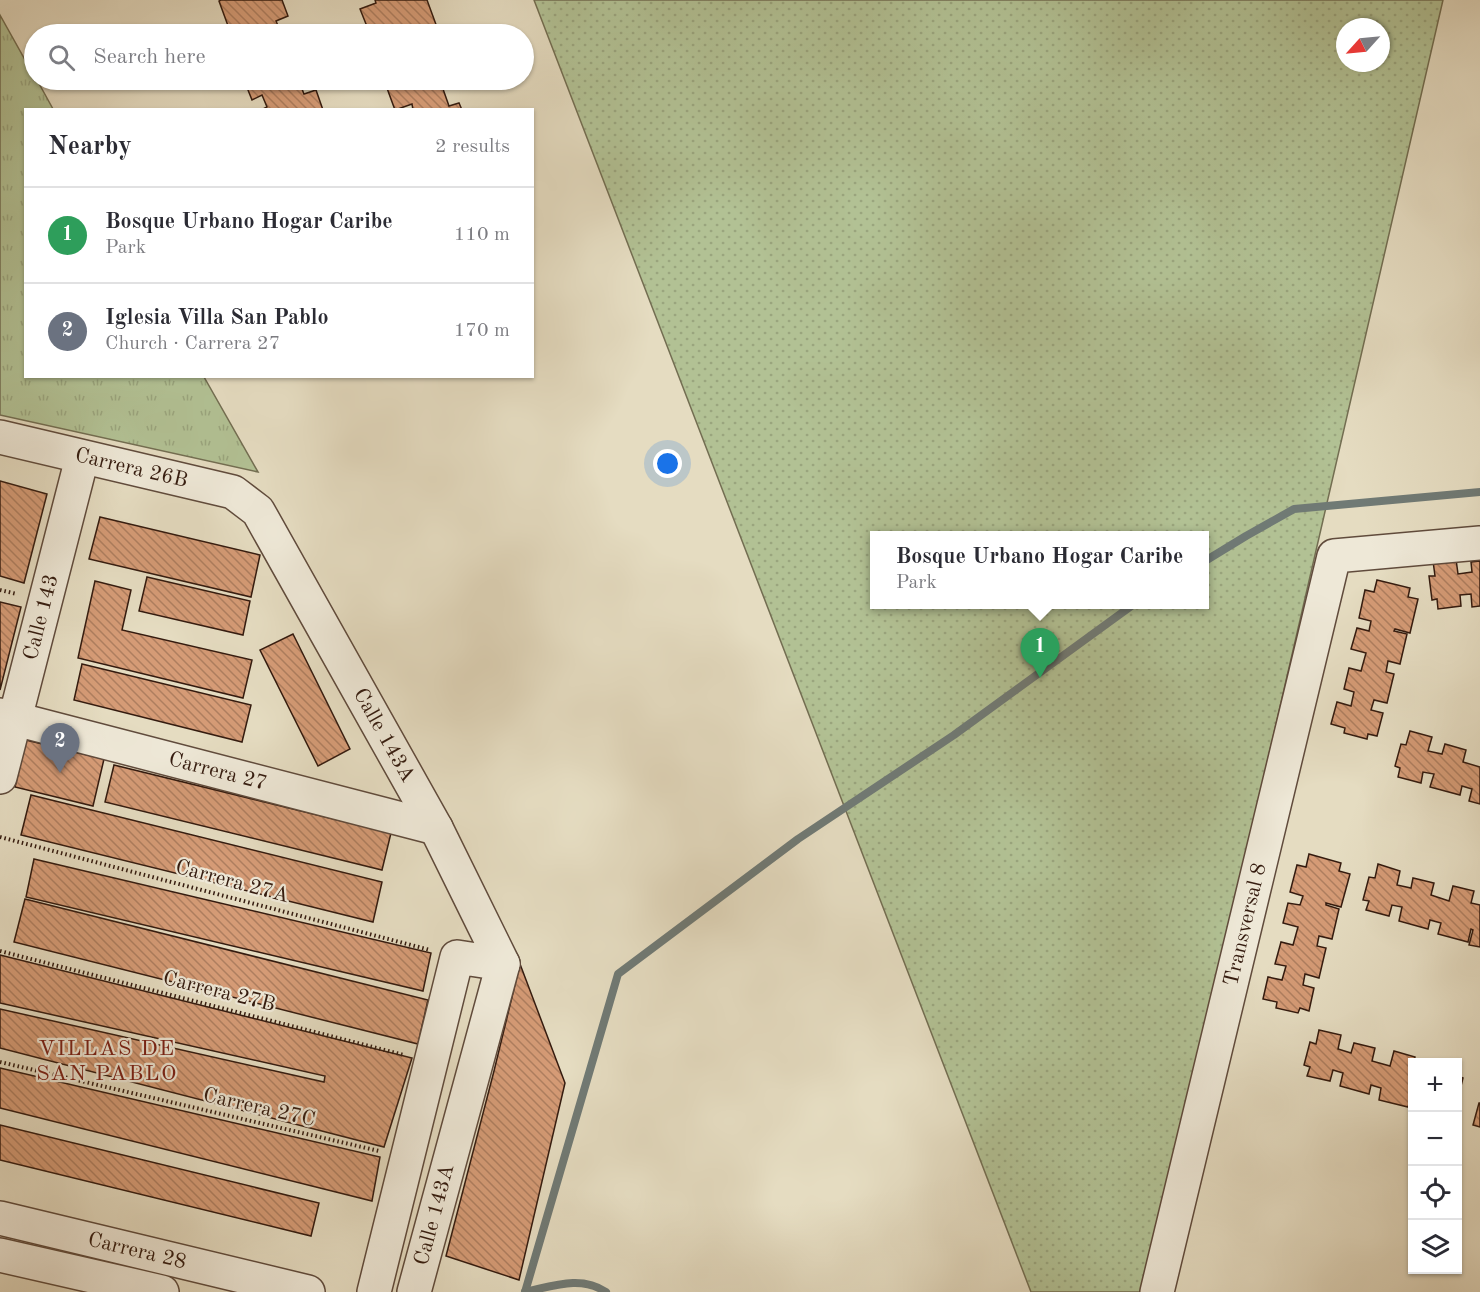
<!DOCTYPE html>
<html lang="en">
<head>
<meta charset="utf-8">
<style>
	:root { --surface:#fff; --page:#f7f7f7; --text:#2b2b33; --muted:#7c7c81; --line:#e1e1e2; --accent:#2563eb }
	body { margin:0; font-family:"Old Standard TT",serif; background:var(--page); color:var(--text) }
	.controls { position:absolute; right:18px; bottom:18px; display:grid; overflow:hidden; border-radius:0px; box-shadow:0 2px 4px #0004 }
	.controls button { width:54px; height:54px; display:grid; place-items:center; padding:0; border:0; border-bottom:2px solid var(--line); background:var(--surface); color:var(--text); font:30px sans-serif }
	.compass { position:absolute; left:1336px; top:18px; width:54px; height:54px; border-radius:50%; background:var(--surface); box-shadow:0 2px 4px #0004; rotate:243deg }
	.you { position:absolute; left:668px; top:464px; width:21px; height:21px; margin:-15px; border:4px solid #fff; border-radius:50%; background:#1a73e8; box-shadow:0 0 0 9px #1a73e833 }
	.badge { display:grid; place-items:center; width:39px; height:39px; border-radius:50%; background:var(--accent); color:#fff; font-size:20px; font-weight:700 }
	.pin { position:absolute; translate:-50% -50px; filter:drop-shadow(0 2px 3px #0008) }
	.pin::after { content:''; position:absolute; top:32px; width:21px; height:18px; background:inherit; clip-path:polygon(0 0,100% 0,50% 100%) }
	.popup { position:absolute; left:870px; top:531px; width:339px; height:78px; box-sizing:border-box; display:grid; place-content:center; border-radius:0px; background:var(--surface); filter:drop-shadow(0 2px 4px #0005); font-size:20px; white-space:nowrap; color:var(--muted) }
	.popup b { font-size:22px; color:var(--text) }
	.popup::after { content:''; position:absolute; left:50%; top:100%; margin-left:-12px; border:12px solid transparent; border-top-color:var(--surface) }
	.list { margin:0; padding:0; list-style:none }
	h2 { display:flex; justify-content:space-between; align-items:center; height:78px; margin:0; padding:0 24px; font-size:26px }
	h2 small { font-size:20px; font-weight:400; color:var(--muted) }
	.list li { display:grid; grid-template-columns:39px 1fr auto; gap:18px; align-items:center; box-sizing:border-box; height:96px; padding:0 24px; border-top:2px solid var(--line) }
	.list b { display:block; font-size:22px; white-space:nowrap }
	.list p { margin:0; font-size:20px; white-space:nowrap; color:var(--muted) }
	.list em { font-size:20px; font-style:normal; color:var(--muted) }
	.icon { flex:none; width:33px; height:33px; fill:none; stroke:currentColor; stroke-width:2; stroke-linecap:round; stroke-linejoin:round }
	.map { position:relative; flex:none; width:1480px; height:1292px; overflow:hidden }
	.search { position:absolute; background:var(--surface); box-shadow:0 2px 4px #0004; left:24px; top:24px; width:510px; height:66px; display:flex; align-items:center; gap:15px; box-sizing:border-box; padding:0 21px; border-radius:33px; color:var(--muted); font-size:22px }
	.panel { position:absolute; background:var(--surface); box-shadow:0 2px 4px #0004; left:24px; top:108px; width:510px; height:270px; border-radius:0px }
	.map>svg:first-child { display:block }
</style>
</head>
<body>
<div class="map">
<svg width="1480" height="1292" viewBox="0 0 1480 1292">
	<defs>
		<pattern id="grass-dots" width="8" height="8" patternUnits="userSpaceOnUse" patternTransform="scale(1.5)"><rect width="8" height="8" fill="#b2c194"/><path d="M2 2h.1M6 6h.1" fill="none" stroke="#9aa57e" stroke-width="1.8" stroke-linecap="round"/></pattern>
		<pattern id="park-tufts" width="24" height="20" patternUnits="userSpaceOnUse" patternTransform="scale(1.5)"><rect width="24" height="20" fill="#b2c194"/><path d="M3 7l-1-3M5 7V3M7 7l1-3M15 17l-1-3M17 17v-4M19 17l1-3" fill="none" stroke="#9aa57e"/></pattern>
		<pattern id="building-back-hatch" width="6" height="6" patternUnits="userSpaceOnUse" patternTransform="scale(1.5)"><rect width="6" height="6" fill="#d59b76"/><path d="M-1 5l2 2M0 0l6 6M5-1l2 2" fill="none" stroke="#ae7e5f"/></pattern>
	</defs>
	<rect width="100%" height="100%" fill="#e5dcc1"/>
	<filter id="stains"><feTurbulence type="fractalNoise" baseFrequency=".00333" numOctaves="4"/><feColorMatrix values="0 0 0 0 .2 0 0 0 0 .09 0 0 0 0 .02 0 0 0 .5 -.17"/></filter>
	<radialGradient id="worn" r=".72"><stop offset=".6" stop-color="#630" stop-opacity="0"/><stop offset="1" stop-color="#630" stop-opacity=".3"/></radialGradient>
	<path fill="url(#grass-dots)" stroke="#736e52" stroke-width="1.5" fill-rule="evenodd" d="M 534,0 L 1443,0 L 1145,1292 L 1031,1292 ZM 1345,27 L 1381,27 L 1381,63 L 1345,63 ZM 875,536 L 1205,536 L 1205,604 L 875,604 Z"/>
	<path fill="url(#park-tufts)" stroke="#736e52" stroke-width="1.5" d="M 0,15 L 34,76 L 34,80 L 37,80 L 53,109 L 26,110 L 26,376 L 204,377 L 258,472 L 0,415 Z"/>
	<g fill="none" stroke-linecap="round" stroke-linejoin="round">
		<g stroke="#707a75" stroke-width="8">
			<path d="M 1205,561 L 1246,536 L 1294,509 L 1480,492"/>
			<path d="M 525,1292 L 618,974 L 798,839 L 954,735 L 1134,604"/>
			<path d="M 525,1292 C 553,1286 581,1275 606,1292"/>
		</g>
	</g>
	<g fill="url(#building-back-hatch)" stroke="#341b0f" stroke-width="1.5">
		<path d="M 221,0 L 282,0 L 288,16 L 276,21 L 281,33 L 295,28 L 297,34 L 245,34 L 244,32 L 231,34 L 219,1 Z"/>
		<path d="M 375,0 L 427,0 L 438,30 L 425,34 L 370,34 L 360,9 L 376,3 Z"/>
		<path d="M 244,80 L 313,80 L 300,84 L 304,94 L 316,90 L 323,110 L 261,110 L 267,107 L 262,95 L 252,100 Z"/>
		<path d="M 384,80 L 454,80 L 456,84 L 443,89 L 449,106 L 459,103 L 462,110 L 413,110 L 412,104 L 395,110 Z"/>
		<path d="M 0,481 L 47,494 L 24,583 L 0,576 Z"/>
		<path d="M 100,517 L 260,555 L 251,597 L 89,559 Z"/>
		<path d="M 1456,559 L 1458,574 L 1472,572 L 1471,562 L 1480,561 L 1480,606 L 1472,607 L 1471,594 L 1460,595 L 1461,606 L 1438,609 L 1437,599 L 1432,600 L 1429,576 L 1435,576 L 1433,561 Z"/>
		<path d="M 147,577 L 250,601 L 243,635 L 139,611 Z"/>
		<path d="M 1377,580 L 1410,588 L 1408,597 L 1418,599 L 1410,633 L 1395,629 L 1394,631 L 1407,634 L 1400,664 L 1388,661 L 1386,672 L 1394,674 L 1387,703 L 1374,700 L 1371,710 L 1383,713 L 1377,736 L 1368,734 L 1367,739 L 1344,733 L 1345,728 L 1331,724 L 1337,702 L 1351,706 L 1354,692 L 1344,689 L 1349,668 L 1361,671 L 1366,653 L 1351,649 L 1357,628 L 1369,631 L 1371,621 L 1359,618 L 1365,590 L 1374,592 Z"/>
		<path d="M 95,581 L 131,590 L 122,630 L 252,660 L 243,698 L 78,658 Z"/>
		<path d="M 0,602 L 21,607 L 0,690 Z"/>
		<path d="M 293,634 L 350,749 L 318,766 L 260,650 Z"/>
		<path d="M 82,664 L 251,705 L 242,742 L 74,700 Z"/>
		<path d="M 1410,731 L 1432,737 L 1428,751 L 1442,754 L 1445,744 L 1466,750 L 1463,762 L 1480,767 L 1480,804 L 1469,801 L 1472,789 L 1462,786 L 1460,795 L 1430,787 L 1434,774 L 1423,772 L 1421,783 L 1398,777 L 1400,768 L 1395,766 L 1401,744 L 1406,745 Z"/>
		<path d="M 26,740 L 104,759 L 93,806 L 15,787 Z"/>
		<path d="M 114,765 L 391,833 L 382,870 L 105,802 Z"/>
		<path d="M 31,795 L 382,882 L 373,922 L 21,835 Z"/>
		<path d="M 1309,854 L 1341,863 L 1339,871 L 1350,874 L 1341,907 L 1326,903 L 1326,905 L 1339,909 L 1332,939 L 1319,936 L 1317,946 L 1326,948 L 1319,978 L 1305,974 L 1303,985 L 1314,988 L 1309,1011 L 1300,1008 L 1298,1013 L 1276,1008 L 1277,1002 L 1263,999 L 1268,977 L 1282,980 L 1286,966 L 1275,964 L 1281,942 L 1293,945 L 1298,927 L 1283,923 L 1288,903 L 1300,905 L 1303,896 L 1290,892 L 1297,865 L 1306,867 Z"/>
		<path d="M 34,859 L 431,953 L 423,991 L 26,897 Z"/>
		<path d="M 1378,864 L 1400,871 L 1397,885 L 1411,888 L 1413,878 L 1434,883 L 1431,895 L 1449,901 L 1453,886 L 1474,891 L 1471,903 L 1480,905 L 1480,947 L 1469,945 L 1473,930 L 1471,929 L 1468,942 L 1438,934 L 1441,923 L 1430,920 L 1428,929 L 1399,921 L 1402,907 L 1392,905 L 1389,916 L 1366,910 L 1369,901 L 1363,900 L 1369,877 L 1375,878 Z"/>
		<path d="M 25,899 L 428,1000 L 418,1044 L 14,942 Z"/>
		<path d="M 0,955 L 412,1058 L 384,1147 L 0,1048 L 0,1009 L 324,1082 L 325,1076 L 0,1003 Z"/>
		<path d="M 520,964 L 565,1083 L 519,1280 L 446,1256 L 494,1071 Z"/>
		<path d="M 1319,1030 L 1341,1035 L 1338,1049 L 1351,1053 L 1354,1043 L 1375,1048 L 1372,1061 L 1390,1066 L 1394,1051 L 1415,1057 L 1412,1069 L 1412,1094 L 1408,1107 L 1379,1100 L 1381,1088 L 1371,1085 L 1369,1094 L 1340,1086 L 1343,1073 L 1333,1070 L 1330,1081 L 1307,1076 L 1310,1067 L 1304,1065 L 1310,1042 L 1316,1044 Z"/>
		<path d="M 0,1068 L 380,1157 L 372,1201 L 0,1108 Z"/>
		<path d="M 1458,1076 L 1463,1078 L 1458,1098 Z"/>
		<path d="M 1479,1103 L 1480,1103 L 1480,1127 L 1473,1125 Z"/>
		<path d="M 0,1125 L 319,1203 L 311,1236 L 0,1160 Z"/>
	</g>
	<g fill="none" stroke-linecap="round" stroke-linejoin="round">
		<defs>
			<g id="minor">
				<path id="s1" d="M 0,437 L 233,492 L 258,511 L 436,828 L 503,964 L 414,1292"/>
				<path id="s2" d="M 0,715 L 436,828"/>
				<path id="s3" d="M 0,777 L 82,458"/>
				<path id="s4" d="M 0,1218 L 308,1292"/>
				<path d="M 0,1255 L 162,1292"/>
				<path d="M 374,1292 L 457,957 L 503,964"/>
				<path id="s5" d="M 1157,1292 L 1334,556 L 1480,543"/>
			</g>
		</defs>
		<use href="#minor" stroke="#604b3c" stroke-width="36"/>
		<g stroke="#341b0f" stroke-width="4" stroke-dasharray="1.5 3" stroke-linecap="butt">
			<path d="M 0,590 L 17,594"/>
			<path d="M 0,837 L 430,950"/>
			<path d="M 0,951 L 404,1055"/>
			<path d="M 0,1062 L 379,1151"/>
		</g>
		<use href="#minor" stroke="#eee8d7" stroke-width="33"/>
	</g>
	<g text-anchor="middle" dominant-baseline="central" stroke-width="4.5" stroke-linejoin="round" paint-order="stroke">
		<g font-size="21" fill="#341b0f" stroke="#eee8d7">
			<text stroke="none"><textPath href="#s1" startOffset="135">Carrera 26B</textPath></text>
			<text stroke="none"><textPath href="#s3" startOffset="165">Calle 143</textPath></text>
			<text stroke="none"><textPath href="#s1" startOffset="528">Calle 143A</textPath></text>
			<text stroke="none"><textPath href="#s2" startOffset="225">Carrera 27</textPath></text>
			<text transform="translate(232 882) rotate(15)">Carrera 27A</text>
			<text stroke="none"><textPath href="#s5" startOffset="378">Transversal 8</textPath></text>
			<text transform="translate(219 992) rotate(14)">Carrera 27B</text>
			<text transform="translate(259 1108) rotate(13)">Carrera 27C</text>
			<text transform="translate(435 1215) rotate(-75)">Calle 143A</text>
			<text stroke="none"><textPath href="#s4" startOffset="141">Carrera 28</textPath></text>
		</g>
		<g font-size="22" letter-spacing="1.5" fill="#7a1f14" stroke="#eee8d7">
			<text x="107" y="1049">VILLAS DE<tspan x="107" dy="25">SAN PABLO</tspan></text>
		</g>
	</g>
	<rect width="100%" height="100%" filter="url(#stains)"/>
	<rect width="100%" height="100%" fill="url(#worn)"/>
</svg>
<div class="controls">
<button>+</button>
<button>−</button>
<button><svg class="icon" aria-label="locate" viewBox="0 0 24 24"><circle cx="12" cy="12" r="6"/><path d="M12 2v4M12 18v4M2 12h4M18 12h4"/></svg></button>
<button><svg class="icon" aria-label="layers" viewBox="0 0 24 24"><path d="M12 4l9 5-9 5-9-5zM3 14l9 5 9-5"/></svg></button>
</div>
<svg class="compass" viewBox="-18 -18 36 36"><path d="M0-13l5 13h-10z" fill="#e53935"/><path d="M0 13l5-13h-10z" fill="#7c7c81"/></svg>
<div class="you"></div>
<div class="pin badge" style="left:1040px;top:678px;background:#2e9e5b">1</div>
<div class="popup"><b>Bosque Urbano Hogar Caribe</b>Park</div>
<div class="pin badge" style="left:60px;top:773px;background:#6b7280">2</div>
<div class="search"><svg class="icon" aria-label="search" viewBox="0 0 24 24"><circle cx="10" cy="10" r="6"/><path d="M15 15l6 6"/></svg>Search here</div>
<section class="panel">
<h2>Nearby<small>2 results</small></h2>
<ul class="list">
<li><span class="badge" style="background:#2e9e5b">1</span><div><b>Bosque Urbano Hogar Caribe</b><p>Park</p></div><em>110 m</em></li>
<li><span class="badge" style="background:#6b7280">2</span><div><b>Iglesia Villa San Pablo</b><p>Church · Carrera 27</p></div><em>170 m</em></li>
</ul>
</section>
</div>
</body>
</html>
